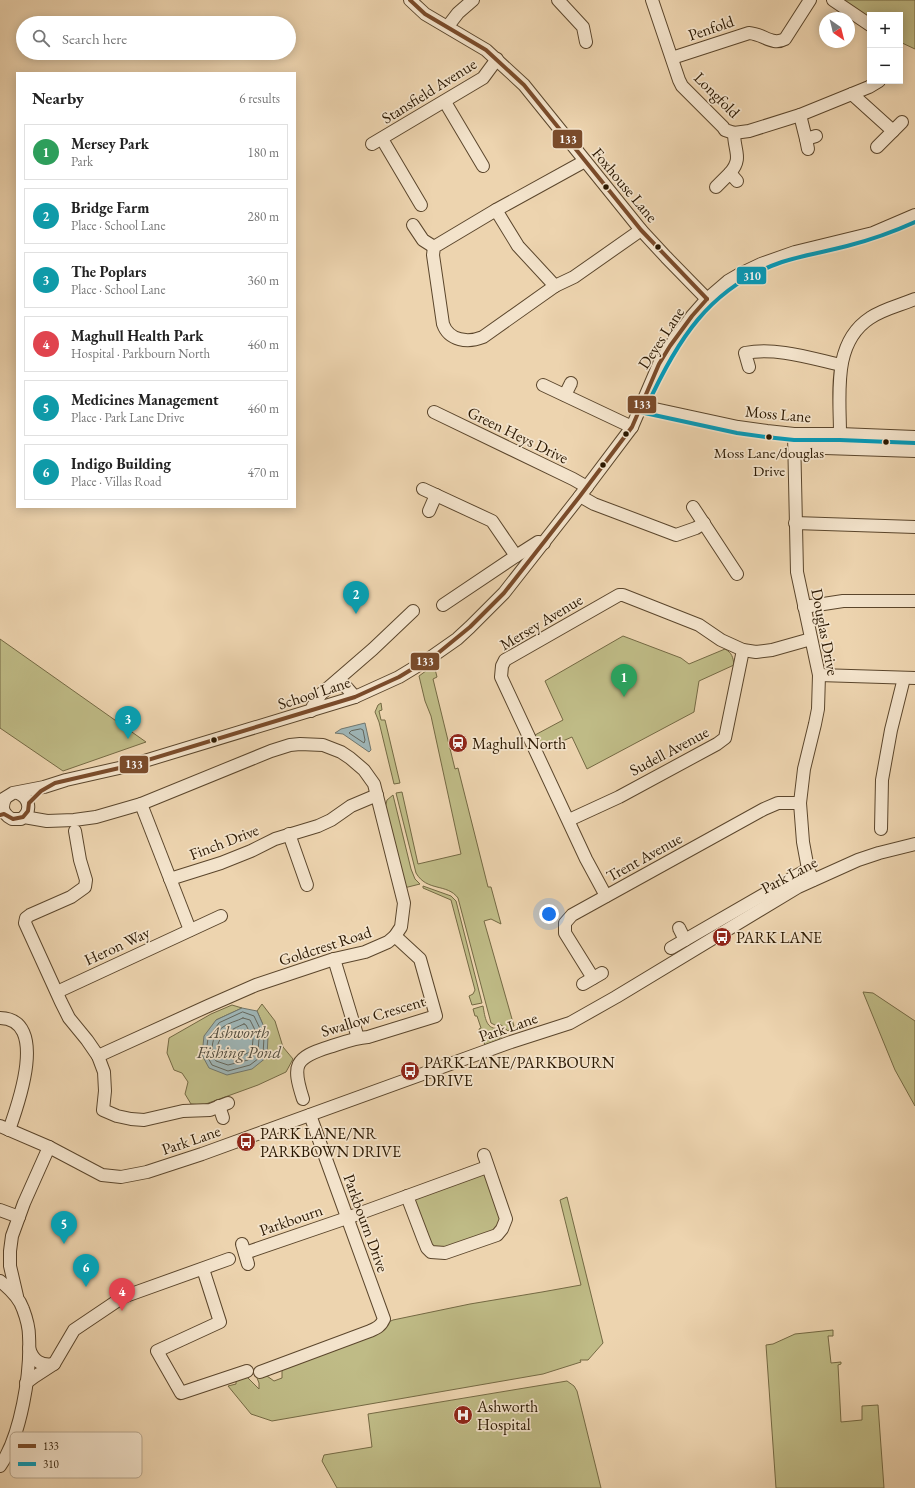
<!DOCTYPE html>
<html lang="en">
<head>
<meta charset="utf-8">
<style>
	:root { --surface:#fff; --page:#f2f2f2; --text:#222; --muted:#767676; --line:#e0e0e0; --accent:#1a73e8 }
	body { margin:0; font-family:"EB Garamond",serif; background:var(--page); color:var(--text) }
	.controls { position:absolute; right:12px; top:12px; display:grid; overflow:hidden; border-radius:0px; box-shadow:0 2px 10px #0003 }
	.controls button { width:36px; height:36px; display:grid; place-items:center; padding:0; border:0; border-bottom:1px solid var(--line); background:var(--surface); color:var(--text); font:20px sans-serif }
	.compass { position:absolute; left:819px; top:12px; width:36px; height:36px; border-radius:50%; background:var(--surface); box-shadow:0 2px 10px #0003; rotate:145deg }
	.you { position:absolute; left:549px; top:914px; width:14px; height:14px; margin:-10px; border:3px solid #fff; border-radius:50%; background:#1a73e8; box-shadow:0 0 0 6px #1a73e833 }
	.badge { display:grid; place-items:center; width:26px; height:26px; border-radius:50%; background:var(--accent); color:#fff; font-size:13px; font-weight:700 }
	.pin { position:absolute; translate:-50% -33px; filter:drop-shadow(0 1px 2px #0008) }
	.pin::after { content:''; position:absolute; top:21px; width:14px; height:12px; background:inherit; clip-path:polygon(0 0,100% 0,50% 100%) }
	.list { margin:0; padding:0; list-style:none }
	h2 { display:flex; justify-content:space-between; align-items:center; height:52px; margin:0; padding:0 16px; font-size:17px }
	h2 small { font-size:13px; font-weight:400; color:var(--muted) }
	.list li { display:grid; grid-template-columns:26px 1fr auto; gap:12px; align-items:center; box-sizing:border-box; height:56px; margin:0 8px 8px; padding:0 8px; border:1px solid var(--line); border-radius:0px }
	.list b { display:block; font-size:15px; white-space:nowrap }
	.list p { margin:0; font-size:13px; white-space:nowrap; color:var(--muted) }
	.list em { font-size:13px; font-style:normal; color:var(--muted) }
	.icon { flex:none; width:22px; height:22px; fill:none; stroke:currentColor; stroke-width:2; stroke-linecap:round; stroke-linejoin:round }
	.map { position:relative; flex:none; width:915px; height:1488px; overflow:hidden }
	.search { position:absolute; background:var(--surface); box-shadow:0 2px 10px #0003; left:16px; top:16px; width:280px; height:44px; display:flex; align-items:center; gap:10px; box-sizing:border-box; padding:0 14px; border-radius:22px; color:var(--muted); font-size:15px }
	.panel { position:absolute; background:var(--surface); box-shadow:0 2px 10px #0003; left:16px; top:72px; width:280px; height:436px; border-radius:0px }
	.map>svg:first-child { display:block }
</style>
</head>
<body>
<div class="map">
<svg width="915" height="1488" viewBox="0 0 915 1488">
	<rect width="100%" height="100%" fill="#edd4af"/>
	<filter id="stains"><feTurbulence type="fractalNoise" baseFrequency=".005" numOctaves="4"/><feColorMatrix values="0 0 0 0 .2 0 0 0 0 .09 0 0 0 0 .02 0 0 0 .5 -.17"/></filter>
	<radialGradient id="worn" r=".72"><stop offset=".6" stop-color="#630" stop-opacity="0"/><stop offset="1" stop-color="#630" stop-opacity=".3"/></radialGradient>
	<g fill="#bfbb86" stroke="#746943">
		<path d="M 838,0 L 915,0 L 915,49 L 900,42 L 900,15 L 870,15 L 870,22 Z"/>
		<path d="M 623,636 L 681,658 L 689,664 L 725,649 C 732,653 733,657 734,665 L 699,681 L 694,712 L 587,769 L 572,737 L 542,750 L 535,735 L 563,720 L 545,681 Z"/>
		<path d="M 0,639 L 146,742 L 63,771 L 0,728 Z"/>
		<path d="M 434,665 L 437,677 L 433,679 L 455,769 L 458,768 L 488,887 L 491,887 L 501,924 L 491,919 L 484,921 L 514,1026 L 508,1031 L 500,1024 L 495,1025 L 491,1023 L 458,898 C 447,883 427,892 416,873 L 396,793 L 402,792 L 418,864 L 461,854 L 431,716 L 425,701 L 419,676 Z"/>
		<path d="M 381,703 L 382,710 L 379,711 L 381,720 L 385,720 L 400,783 L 394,784 L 379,722 L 375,712 L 378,705 Z"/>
		<path d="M 393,795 L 411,869 L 415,879 L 420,884 L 404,888 L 385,808 L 387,800 Z"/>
		<path d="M 423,886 L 451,896 L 456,901 L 482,1003 L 472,1005 L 469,996 L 473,994 L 475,990 L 451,900 L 423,888 Z"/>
		<path d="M 863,992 L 873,993 L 915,1021 L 915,1106 L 895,1070 Z"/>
		<path d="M 262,1004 L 275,1021 L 283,1047 L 293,1059 L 286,1072 L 258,1085 L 203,1105 L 191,1104 L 185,1094 L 188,1082 L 182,1073 L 174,1070 L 167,1053 L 169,1038 L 211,1014 L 232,1005 L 242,1008 L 216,1020 L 268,1036 L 257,1011 Z"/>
		<path d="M 483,1006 C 485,1017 486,1031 500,1028 L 506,1033 L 498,1040 L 485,1045 L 479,1029 L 481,1028 L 477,1016 L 475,1016 L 473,1009 Z"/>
		<path d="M 483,1174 L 486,1176 L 501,1220 L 495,1230 L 448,1249 L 436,1249 L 430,1244 L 415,1201 L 417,1197 Z"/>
		<path d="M 567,1197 L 603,1343 L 588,1360 L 580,1360 L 581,1362 L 543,1374 L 272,1421 L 251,1414 L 228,1386 L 236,1384 L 236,1378 L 245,1375 L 259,1389 L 259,1383 L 255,1373 L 267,1376 L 274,1381 L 282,1378 L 282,1370 L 393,1320 L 470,1304 L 542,1292 L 581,1285 L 560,1200 Z"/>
		<path d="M 833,1330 L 833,1336 L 828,1336 L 831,1363 L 841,1362 L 841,1364 L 838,1365 L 841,1422 L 862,1420 L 862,1406 L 878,1405 L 884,1488 L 776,1488 L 766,1345 L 773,1344 L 795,1334 Z"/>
		<path d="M 567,1381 L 574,1386 L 577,1391 L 601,1488 L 337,1488 L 322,1461 L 324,1455 L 372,1447 L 368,1414 Z"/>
	</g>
	<g fill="#9eb5b6" stroke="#70766d">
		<path d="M 365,723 L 371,750 L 369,752 L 343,734 L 335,733 L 341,729 Z"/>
		<path d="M 242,1008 L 257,1011 L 268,1036 L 267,1057 L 252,1069 L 227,1075 L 209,1068 L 202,1055 L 204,1036 L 216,1020 Z"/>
	</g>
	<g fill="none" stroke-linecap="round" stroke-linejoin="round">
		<g stroke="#64665b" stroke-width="1">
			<path d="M 361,729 L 363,730 L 365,740 L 364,743 L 349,733 L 351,731 Z"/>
			<path d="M 243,1012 L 254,1016 L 264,1037 L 263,1055 L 250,1065 L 228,1071 L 212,1065 L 206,1054 L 208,1038 L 219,1023 Z"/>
			<path d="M 243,1018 L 250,1020 L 259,1038 L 258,1052 L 248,1060 L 228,1065 L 216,1061 C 209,1050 212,1035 223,1027 C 228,1023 237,1021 243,1018 Z"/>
			<path d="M 244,1024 L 246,1025 L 253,1039 L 252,1050 C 243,1057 231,1061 220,1056 C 210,1039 232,1029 244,1024 Z"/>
		</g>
		<defs>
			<g id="minor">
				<path d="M 410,0 L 425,14 L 486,50 L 524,85 L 641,230 L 666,257 L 707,299"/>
				<path d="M 558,0 L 583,27 L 586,42"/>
				<path d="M 652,0 L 679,80 L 682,86 L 723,127 L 725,130 L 734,133 L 749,131 L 800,115 L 869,87 L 879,81"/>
				<path d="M 833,0 L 870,25"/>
				<path d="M 448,26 L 458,13 L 473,0"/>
				<path d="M 672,58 L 749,33 C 764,34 772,46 785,39 L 810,0"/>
				<path d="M 852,94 L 893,131"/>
				<path d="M 445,102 L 483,166"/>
				<path d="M 800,115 L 806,139"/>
				<path d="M 382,139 L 421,205"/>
				<path d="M 372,144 L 483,78 L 497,59"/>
				<path d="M 877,147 L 902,122"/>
				<path d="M 808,149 L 806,139 L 816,136"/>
				<path d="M 585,161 L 496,210 L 434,247 L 433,255 L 443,324 C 449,341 468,343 483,337 L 555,286 L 574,277 L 641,230"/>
				<path d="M 730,173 C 743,158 734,151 734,133"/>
				<path d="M 716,187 L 730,173 L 737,181"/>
				<path d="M 496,210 L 518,246 L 555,286"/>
				<path d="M 413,225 L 423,240 L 434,247"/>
				<path d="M 749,367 L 745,353 C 776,347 810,358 841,365"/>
				<path d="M 543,385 L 632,427"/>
				<path d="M 565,395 L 571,383"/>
				<path d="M 641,406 L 738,427 L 767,431 L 794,434 L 840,434 L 915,437"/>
				<path d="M 434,412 L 573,479 L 587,487"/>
				<path d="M 794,434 L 797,572 L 819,675 L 818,709 L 815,724 L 804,769 L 800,803 L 803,842 L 808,869 L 813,880"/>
				<path d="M 840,434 C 840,394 832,343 870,318 C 883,309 901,305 915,299"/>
				<path d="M 795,447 L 915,451"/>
				<path d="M 423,489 L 492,521 L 516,556"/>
				<path d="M 580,496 L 594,504 L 676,535 L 696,528 L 704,523"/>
				<path d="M 693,507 L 737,574"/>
				<path d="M 429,511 L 436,495"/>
				<path d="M 795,523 L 915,527"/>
				<path d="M 443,605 L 516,556 L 538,542 L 544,543"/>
				<path d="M 804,607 L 843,601 L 915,601"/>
				<path d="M 819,675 L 915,678"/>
				<path d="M 339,679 L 355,697"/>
				<path d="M 311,711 L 313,706 L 321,694 L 373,649 L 413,611"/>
				<path d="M 5,799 C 1,808 3,814 12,819 L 21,819 C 32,812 30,798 18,793"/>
				<path d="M 0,801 L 13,793 L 44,787 L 66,780 L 128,766 L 355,697 L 399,677 L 427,660 L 457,639 L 470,627 L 504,593 L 580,496 L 632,427 L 659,364 L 670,346 L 692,316 L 707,299 L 728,281 L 740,274 L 761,264 L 795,252 L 873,233 L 915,215"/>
				<path d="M 141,804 L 190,930"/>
				<path d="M 24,817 L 47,821 L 74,820 L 96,817 L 141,804 L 271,751 L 290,745 L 300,744 L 323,745 L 341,752 L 350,758 L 364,770 L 374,784 L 404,903 L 401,927 L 395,936 L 388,942 L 365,952 L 334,959 L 256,985 L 208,1006 L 98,1056"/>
				<path d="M 569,820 L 619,797 L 717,744 L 725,738 L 743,650"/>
				<path d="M 881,829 L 882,780 L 891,730 L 904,678"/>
				<path d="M 75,831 L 80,860 L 86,880 L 85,887 L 71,897 L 30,915 L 26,918 L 25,923 L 61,1002 L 69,1018 L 87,1040 L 98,1056 L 104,1072 L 105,1091 L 103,1110 L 117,1116 L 131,1119 L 144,1120 L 183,1111 L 210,1110 L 228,1103"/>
				<path d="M 289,834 L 307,885"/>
				<path d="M 170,879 L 221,863 L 251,851 L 275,839 L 318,826 L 331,820 L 351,806 L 377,795"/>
				<path d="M 606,896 L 586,859 L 501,677 L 502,666 L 505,660 L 619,595 L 623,595 L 699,625 L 721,640 L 743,650 L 756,652 L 772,650 L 811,639"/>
				<path d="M 679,928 L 685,940"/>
				<path d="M 671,948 L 808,869"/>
				<path d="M 334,959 L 358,1038"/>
				<path d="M 593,978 L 565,933 L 565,923 L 572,915 L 764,809 L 778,803 L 800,803"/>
				<path d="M 583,984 L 602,973"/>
				<path d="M 57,992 L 221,916"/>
				<path d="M 0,1018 C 49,1019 18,1105 9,1130"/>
				<path d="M 303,1099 C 292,1065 294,1058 329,1047 C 342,1043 354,1038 368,1037 L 436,1016 L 420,959 L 395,936"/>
				<path d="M 219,1106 L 223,1118"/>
				<path d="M 0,1126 L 49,1147 L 102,1175 L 121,1177 L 147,1172 L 202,1154 L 511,1042 L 570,1023 L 616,997 L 798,887 L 858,860 L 879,853 L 915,844"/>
				<path d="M 407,1196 L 423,1238 L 427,1248 L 431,1252 L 445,1253 L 497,1235 L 502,1229 L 506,1219 L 484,1155"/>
				<path d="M 0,1210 L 19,1217"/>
				<path d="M 242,1244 L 248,1264"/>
				<path d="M 245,1253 L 347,1218 L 487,1167"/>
				<path d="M 203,1269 L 220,1322 L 157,1351 L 181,1393 L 247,1371"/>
				<path d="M 0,1281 C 9,1288 19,1297 23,1309 C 26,1317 29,1327 29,1336 C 31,1373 21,1436 0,1466"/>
				<path d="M 17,1296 L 10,1266 L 10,1251 L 12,1236 L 24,1203 L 49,1147"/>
				<path d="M 54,1364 L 74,1330 L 123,1297 L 229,1259"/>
				<path d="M 260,1372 L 370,1331 C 377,1328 381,1326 384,1319 L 310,1115"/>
				<path d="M 26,1383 L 34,1377 L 54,1364 C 41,1366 33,1361 29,1348"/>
			</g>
		</defs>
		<use href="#minor" stroke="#5b462c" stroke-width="14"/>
		<use href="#minor" stroke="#f3e3cb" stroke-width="12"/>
		<defs>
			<g id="bus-1">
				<path d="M 410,0 L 425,14 L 486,50 L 524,85 L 641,230 L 707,299"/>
				<path d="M 0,815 L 4,814 L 13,819 L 23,817 L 28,811 L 29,803 L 41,791 L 55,783 L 128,766 L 355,697 L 399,677 L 437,654 L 470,627 L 504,593 L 580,496 L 632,427 L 659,364 L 670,346 L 692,316 L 707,299"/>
			</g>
			<g id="bus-2">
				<path d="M 646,408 C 676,342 709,287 782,262 C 803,255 825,252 847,246 C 870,240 893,232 915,222"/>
				<path d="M 640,412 L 737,433 L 766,437 L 794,440 L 840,440 L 915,443"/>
			</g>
		</defs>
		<use href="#bus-1" stroke="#f3e3cb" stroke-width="7"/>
		<use href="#bus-2" stroke="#f3e3cb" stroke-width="7"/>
		<use href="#bus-1" stroke="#7a4b2a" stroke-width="4"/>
		<use href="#bus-2" stroke="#049ab9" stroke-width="4"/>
	</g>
	<defs>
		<symbol id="station-disc" viewBox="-11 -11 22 22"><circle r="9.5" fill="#8f2418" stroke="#f3e3cb"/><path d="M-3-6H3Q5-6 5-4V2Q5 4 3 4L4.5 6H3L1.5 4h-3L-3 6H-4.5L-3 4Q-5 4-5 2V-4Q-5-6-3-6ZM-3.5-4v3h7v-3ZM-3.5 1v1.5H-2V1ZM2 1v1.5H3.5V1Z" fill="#fff"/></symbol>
		<symbol id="bus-disc" viewBox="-11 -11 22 22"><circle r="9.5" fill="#8f2418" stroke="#f3e3cb"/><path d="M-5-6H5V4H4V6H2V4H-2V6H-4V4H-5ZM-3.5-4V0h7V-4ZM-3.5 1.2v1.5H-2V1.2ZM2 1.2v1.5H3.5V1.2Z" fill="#fff"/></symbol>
		<symbol id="hospital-disc" viewBox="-11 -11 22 22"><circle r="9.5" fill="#8f2418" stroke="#f3e3cb"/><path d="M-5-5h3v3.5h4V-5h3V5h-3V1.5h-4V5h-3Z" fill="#fff"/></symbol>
	</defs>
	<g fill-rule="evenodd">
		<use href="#station-disc" x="447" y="732" width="22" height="22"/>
		<use href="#bus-disc" x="711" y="926" width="22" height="22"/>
		<use href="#bus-disc" x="399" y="1060" width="22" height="22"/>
		<use href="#bus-disc" x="235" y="1131" width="22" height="22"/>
		<use href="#hospital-disc" x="452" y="1404" width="22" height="22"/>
	</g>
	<g fill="#2a1700" stroke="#f3e3cb" stroke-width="1.5">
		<circle cx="606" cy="187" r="3.5"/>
		<circle cx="658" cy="247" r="3.5"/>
		<circle cx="626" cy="434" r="3.5"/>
		<circle cx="769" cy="437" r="3.5"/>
		<circle cx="886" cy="442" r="3.5"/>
		<circle cx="603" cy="465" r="3.5"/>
		<circle cx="214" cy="740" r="3.5"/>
	</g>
	<g text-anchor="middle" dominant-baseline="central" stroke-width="3.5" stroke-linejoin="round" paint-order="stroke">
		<g font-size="15" fill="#2a1700" stroke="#f3e3cb">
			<text x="769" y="452">Moss Lane/douglas<tspan x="769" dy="18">Drive</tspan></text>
		</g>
		<g font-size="16" fill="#2a1700" stroke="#f3e3cb">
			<text transform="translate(711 28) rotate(-19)">Penfold</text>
			<text transform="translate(429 91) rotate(-32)">Stansfield Avenue</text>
			<text transform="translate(717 95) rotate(45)">Longfold</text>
			<text transform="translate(625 185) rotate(50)">Foxhouse Lane</text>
			<text transform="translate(661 338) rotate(-57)">Deyes Lane</text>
			<text transform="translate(778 414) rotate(5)">Moss Lane</text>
			<text transform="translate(518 435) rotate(26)">Green Heys Drive</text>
			<text transform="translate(541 622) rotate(-31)">Mersey Avenue</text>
			<text transform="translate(825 632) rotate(79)">Douglas Drive</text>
			<text transform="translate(314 693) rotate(-18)">School Lane</text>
			<text transform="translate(669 751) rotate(-28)">Sudell Avenue</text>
			<text transform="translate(224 842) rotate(-21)">Finch Drive</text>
			<text transform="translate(644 857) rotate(-29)">Trent Avenue</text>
			<text transform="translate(789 875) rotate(-28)">Park Lane</text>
			<text transform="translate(117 946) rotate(-25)">Heron Way</text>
			<text transform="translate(325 946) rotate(-18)">Goldcrest Road</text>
			<text transform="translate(373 1016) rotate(-17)">Swallow Crescent</text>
			<text transform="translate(508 1027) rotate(-19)">Park Lane</text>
			<text transform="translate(191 1140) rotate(-19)">Park Lane</text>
			<text transform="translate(291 1220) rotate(-19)">Parkbourn</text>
			<text transform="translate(366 1223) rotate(70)">Parkbourn Drive</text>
		</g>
		<g font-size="16" fill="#2a1700" stroke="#f3e3cb" text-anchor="start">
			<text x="472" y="743">Maghull North</text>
			<text x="736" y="937">PARK LANE</text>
			<text x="424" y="1062">PARK LANE/PARKBOURN<tspan x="424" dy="18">DRIVE</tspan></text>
			<text x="260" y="1133">PARK LANE/NR<tspan x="260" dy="18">PARKBOWN DRIVE</tspan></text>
			<text x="477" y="1406">Ashworth<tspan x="477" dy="18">Hospital</tspan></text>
		</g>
		<g font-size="17" font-style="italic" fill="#534e40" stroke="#f3e3cb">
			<text x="239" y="1032">Ashworth<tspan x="239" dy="20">Fishing Pond</tspan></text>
		</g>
	</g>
	<rect x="10" y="1432" width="132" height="46" rx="6" fill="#f3e3cb" stroke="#b7a68e" stroke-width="1"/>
	<rect x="18" y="1444" width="18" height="4" fill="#7a4b2a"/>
	<rect x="18" y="1462" width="18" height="4" fill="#049ab9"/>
	<g font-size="11" fill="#2a1700">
		<text x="43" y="1450">133</text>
		<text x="43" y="1468">310</text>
	</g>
	<g stroke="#f3e3cb" stroke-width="1.5">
		<rect x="552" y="129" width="31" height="20" rx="4" fill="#7a4b2a"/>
		<rect x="736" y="266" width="31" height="19" rx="4" fill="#049ab9"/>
		<rect x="627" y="395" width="30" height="19" rx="4" fill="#7a4b2a"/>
		<rect x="410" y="652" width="30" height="19" rx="4" fill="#7a4b2a"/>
		<rect x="119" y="755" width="30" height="19" rx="4" fill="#7a4b2a"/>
	</g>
	<g font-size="11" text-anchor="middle" font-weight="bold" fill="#fff">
		<text x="568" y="143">133</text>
		<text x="752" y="280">310</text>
		<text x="642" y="408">133</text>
		<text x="425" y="665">133</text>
		<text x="134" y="768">133</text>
	</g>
	<rect width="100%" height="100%" filter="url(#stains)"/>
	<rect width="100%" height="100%" fill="url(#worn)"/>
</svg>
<div class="controls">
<button>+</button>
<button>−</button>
</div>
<svg class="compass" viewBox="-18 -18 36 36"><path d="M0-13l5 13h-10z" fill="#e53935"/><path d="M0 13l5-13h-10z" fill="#767676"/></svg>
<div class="you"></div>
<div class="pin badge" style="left:624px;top:697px;background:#2e9e5b">1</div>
<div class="pin badge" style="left:356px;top:614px;background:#0f9aa8">2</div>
<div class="pin badge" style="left:128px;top:739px;background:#0f9aa8">3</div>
<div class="pin badge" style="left:122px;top:1311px;background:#e0444e">4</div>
<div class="pin badge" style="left:64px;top:1244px;background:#0f9aa8">5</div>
<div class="pin badge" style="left:86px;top:1287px;background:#0f9aa8">6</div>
<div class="search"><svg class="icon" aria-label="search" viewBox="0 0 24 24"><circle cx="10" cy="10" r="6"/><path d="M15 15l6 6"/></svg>Search here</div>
<section class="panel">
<h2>Nearby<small>6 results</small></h2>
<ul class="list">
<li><span class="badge" style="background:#2e9e5b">1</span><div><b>Mersey Park</b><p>Park</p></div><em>180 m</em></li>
<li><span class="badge" style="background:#0f9aa8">2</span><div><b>Bridge Farm</b><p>Place · School Lane</p></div><em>280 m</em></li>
<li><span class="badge" style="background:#0f9aa8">3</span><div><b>The Poplars</b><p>Place · School Lane</p></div><em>360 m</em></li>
<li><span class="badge" style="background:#e0444e">4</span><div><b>Maghull Health Park</b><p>Hospital · Parkbourn North</p></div><em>460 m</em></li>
<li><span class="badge" style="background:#0f9aa8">5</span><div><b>Medicines Management</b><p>Place · Park Lane Drive</p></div><em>460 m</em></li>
<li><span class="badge" style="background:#0f9aa8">6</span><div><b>Indigo Building</b><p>Place · Villas Road</p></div><em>470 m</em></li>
</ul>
</section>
</div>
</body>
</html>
